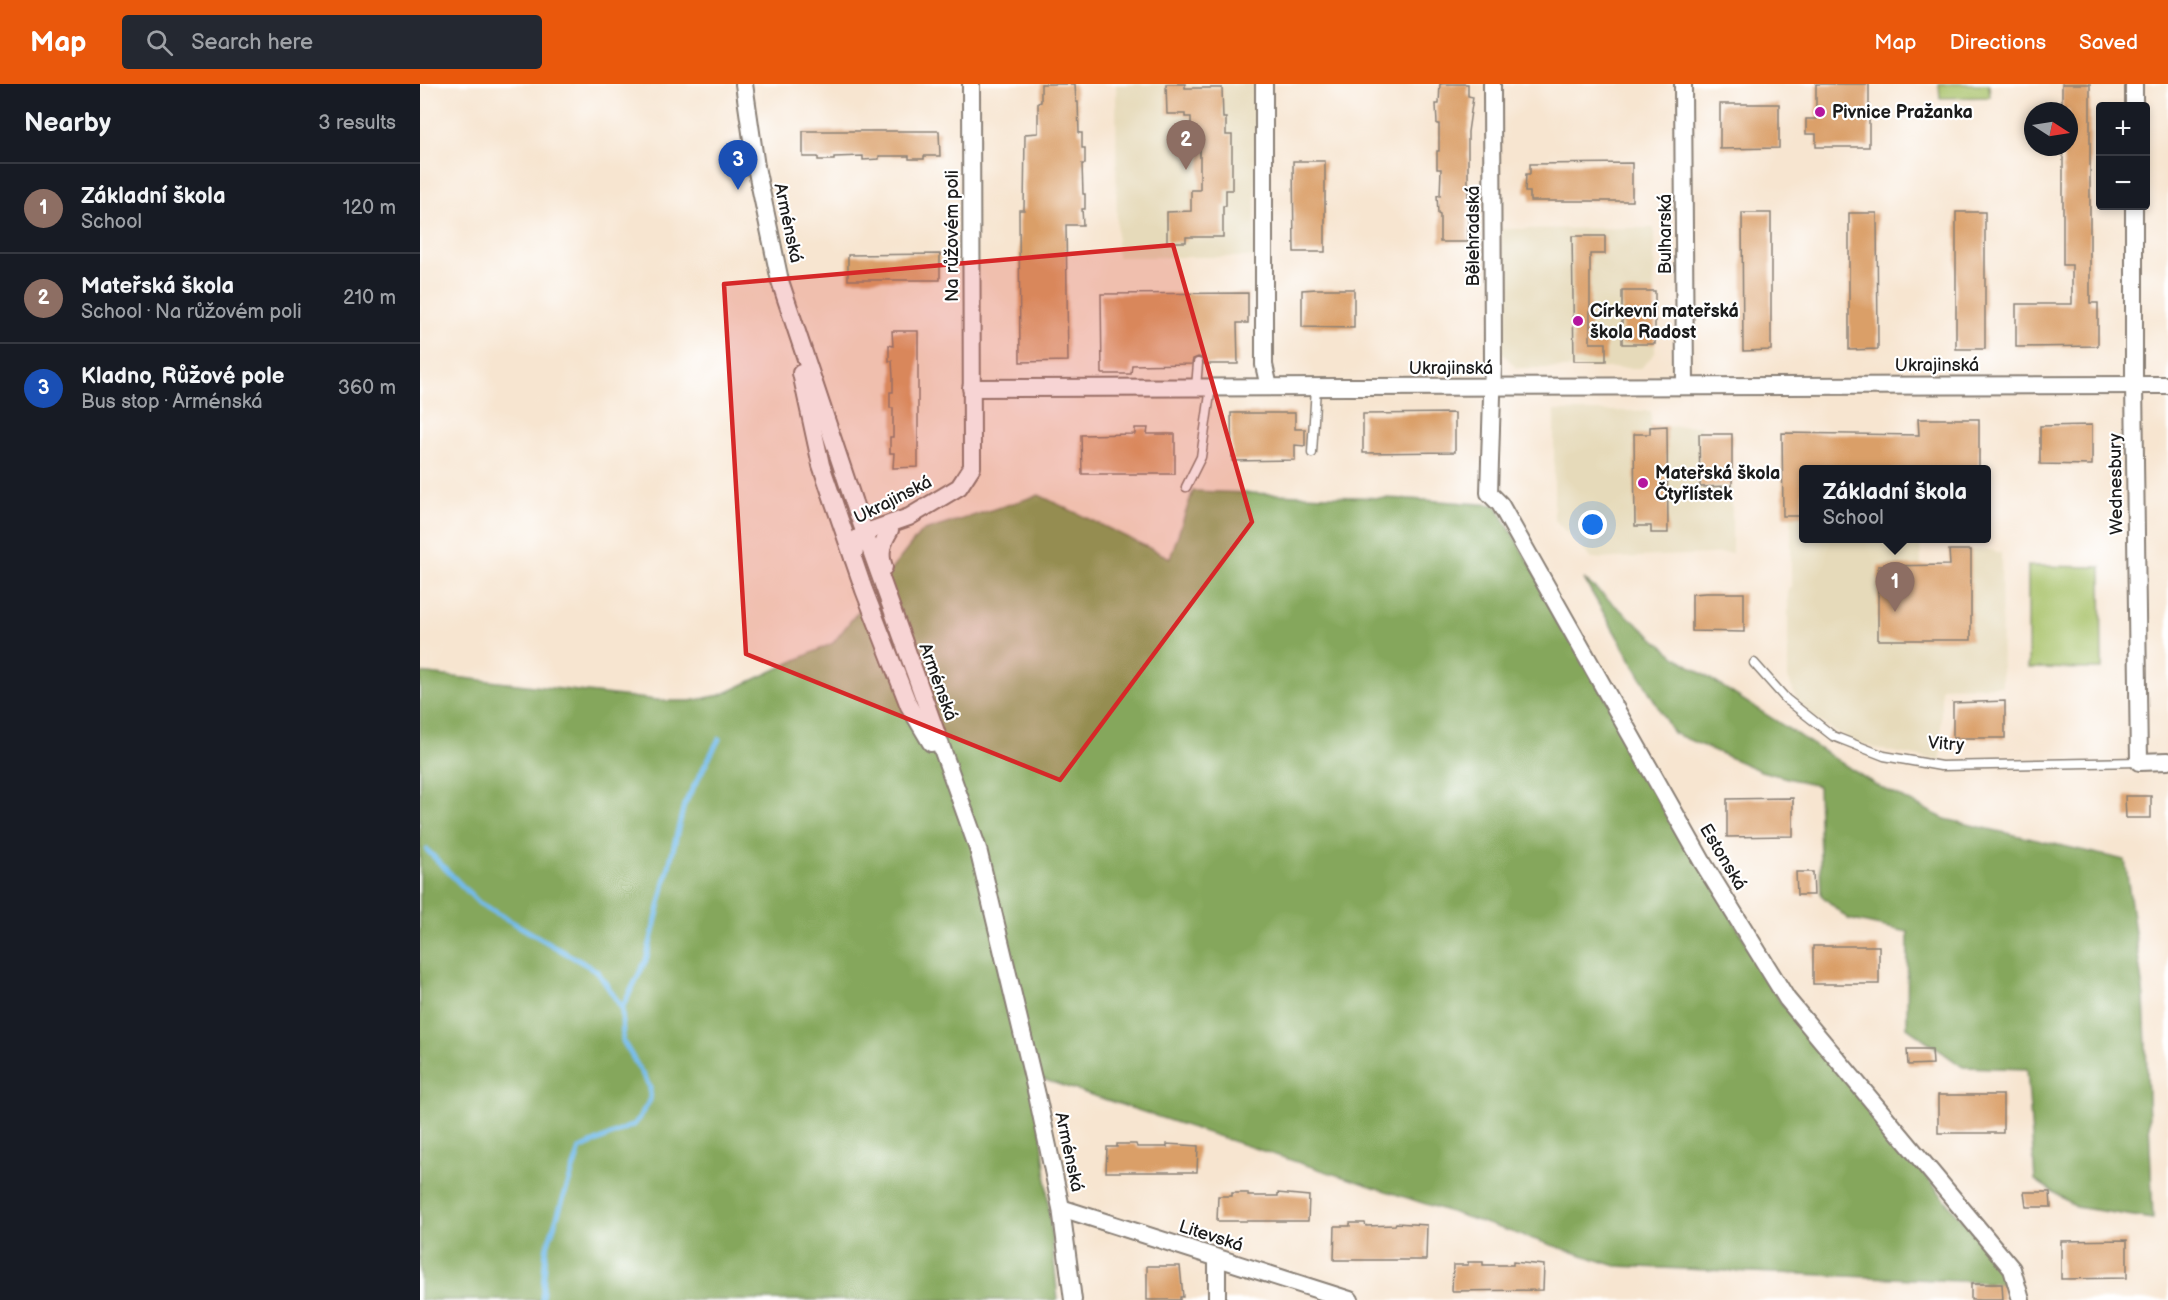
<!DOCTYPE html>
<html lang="en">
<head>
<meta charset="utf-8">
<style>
	:root { --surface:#171b24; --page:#242831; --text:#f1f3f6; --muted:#9ea1a6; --line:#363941; --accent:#ea580c }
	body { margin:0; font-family:"Balsamiq Sans",sans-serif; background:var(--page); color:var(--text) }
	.controls { position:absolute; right:18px; top:18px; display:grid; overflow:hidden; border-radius:6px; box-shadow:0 3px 9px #0003 }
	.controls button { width:54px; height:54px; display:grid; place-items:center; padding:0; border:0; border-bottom:2px solid var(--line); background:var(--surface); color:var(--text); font:30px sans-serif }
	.compass { position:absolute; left:1604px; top:18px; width:54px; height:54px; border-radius:50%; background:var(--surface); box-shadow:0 3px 9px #0003; rotate:102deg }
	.you { position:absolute; left:1173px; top:441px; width:21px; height:21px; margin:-15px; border:4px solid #fff; border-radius:50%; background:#1a73e8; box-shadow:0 0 0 9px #1a73e833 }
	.badge { display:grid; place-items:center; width:39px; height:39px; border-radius:50%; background:var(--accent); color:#fff; font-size:20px; font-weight:700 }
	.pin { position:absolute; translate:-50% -50px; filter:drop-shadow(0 2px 3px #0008) }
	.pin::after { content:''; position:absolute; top:32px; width:21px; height:18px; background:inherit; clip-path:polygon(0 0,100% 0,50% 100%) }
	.popup { position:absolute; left:1379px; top:381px; width:192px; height:78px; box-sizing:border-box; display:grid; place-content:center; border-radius:6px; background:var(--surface); filter:drop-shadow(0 2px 4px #0005); font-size:20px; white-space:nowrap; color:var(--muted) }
	.popup b { font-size:22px; color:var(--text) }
	.popup::after { content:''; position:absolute; left:50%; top:100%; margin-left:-12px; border:12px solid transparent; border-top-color:var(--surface) }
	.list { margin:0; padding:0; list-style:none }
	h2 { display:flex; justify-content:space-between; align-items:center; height:78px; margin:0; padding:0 24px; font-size:26px }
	h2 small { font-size:20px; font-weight:400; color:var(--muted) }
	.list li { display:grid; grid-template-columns:39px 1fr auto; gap:18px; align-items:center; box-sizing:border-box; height:90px; padding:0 24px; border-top:2px solid var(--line) }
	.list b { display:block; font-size:22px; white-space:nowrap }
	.list p { margin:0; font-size:20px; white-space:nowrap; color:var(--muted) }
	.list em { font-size:20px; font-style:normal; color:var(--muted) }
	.icon { flex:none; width:33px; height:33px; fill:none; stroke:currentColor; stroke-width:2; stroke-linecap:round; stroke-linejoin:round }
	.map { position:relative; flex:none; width:1748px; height:1216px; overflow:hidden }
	header { display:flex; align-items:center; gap:36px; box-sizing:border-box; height:84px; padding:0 30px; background:var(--accent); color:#fff }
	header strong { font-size:28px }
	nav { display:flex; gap:33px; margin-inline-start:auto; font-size:21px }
	.search { width:420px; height:54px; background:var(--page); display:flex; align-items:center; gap:15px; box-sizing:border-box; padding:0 21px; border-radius:6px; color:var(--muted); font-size:22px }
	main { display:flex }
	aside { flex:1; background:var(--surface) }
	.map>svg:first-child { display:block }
</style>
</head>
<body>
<header>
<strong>Map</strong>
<div class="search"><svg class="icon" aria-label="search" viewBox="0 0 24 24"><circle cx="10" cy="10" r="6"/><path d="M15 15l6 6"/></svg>Search here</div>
<nav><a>Map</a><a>Directions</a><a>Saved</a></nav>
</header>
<main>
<aside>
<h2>Nearby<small>3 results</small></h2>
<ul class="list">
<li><span class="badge" style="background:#8d6e63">1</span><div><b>Základní škola</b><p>School</p></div><em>120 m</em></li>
<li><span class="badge" style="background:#8d6e63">2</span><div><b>Mateřská škola</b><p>School · Na růžovém poli</p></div><em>210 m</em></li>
<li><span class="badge" style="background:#1a4fb4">3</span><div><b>Kladno, Růžové pole</b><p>Bus stop · Arménská</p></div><em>360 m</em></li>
</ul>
</aside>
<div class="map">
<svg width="1748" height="1216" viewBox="0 0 1748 1216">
	<rect width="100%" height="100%" fill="#fff"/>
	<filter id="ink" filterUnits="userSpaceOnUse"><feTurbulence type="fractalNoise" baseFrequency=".0167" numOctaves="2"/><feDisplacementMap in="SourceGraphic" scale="12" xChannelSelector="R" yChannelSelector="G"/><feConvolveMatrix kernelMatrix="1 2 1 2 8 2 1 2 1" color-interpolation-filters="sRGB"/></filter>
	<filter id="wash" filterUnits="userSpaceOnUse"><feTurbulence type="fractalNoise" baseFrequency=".008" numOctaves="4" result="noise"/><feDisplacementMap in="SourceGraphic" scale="24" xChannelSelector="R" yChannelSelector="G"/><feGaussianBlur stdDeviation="1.35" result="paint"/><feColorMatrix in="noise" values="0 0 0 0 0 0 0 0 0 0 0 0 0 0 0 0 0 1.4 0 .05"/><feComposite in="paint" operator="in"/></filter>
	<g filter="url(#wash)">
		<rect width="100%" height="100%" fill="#f7e5d0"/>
		<g fill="#e6daba">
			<path d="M 696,0 L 836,0 L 835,173 L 697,173 Z"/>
			<path d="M 1234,144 L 1235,269 L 1221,284 L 1097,284 L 1082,269 L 1081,145 Z"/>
			<path d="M 1134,327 L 1231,327 L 1231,343 L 1280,342 L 1280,350 L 1312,350 L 1312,469 L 1172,475 L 1134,435 Z"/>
			<path d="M 1499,335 L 1559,335 L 1559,385 L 1384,386 L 1384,454 L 1500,455 L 1501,482 L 1530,481 L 1529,466 L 1571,466 L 1581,469 L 1582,602 L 1521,603 L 1521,677 L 1458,665 L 1434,657 L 1414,647 L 1392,632 L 1382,621 L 1376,614 L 1368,594 L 1368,504 L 1371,503 L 1371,433 L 1363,432 L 1362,349 L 1395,350 L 1499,377 Z"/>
		</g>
		<g fill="#a7c168" stroke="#626e42" stroke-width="1.5">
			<path d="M 1519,0 L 1569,0 L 1570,13 L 1520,14 Z"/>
			<path d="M 1608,482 L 1681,483 L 1682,585 L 1608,584 Z"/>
		</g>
		<g fill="#85a75c" stroke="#50623c" stroke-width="1.5">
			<path d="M 773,407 L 989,415 L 1076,421 L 1359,916 L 1593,1197 L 1583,1199 L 1196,1182 L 616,993 L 638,1216 L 0,1216 L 0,589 L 245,617 L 270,617 L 301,611 L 413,559 L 501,448 L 619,411 L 750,474 Z"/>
			<path d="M 1164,495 L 1256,573 L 1456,701 L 1525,735 L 1705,776 L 1724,914 L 1733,1135 L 1656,1123 L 1615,1096 L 1607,985 L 1543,983 L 1487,943 L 1488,848 L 1428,835 L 1401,811 L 1398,702 L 1341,687 L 1253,649 Z"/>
		</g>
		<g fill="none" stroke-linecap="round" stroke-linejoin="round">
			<g stroke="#72bbeb" stroke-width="5">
				<path d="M 7,766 L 59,819 L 177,887 L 202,924"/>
				<path d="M 122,1216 L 126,1166 L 160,1065 L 215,1040 L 230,1016 L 230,1003 L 203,957 L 202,924 L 226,876 L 264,721 L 299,655"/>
			</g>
		</g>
		<g id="blocks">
			<g fill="#da9f67">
				<path d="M 621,0 L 655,0 L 656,18 L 658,18 L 659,49 L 662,49 L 662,64 L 665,64 L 665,80 L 662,80 L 663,110 L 665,110 L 665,125 L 662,125 L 663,141 L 646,141 L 648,277 L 600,278 L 599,126 L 604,126 L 605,50 L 618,49 L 618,19 L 621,18 Z"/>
				<path d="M 746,0 L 765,0 L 765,4 L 802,4 L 803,34 L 806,34 L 806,51 L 812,51 L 812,106 L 806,106 L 806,122 L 803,122 L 803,153 L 766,153 L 766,158 L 747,158 L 747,128 L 771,127 L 771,106 L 780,106 L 780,51 L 771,51 L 771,33 L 765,33 L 765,30 L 747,30 Z"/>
				<path d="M 1020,0 L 1048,0 L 1048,12 L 1053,13 L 1048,48 L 1048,158 L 1020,158 L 1020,131 L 1018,130 L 1017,111 L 1020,112 L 1021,85 L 1017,85 L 1017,67 L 1019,67 L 1019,40 L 1017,40 L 1016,20 L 1019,20 Z"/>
				<path d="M 1396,0 L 1449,0 L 1449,63 L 1396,63 L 1396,50 L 1386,50 L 1386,35 L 1396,35 Z"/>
				<path d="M 1642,0 L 1670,0 L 1670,219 L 1678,219 L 1678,262 L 1596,263 L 1596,220 L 1652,220 L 1652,181 L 1643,181 L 1643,63 L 1649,63 L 1649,27 L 1642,27 Z"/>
				<path d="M 1300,20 L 1359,20 L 1359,64 L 1300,65 Z"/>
				<path d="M 383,47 L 519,47 L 520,72 L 504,72 L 504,75 L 489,75 L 489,72 L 459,72 L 459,75 L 443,76 L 443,72 L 414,73 L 414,76 L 398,76 L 398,73 L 383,73 Z"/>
				<path d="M 873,77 L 905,77 L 905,168 L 874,168 Z"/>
				<path d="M 1212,79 L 1212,117 L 1110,117 L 1110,108 L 1105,108 L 1106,90 L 1110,90 L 1110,80 Z"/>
				<rect x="1536" y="128" width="29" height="137"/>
				<path d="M 1322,129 L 1351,129 L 1351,266 L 1323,267 Z"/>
				<path d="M 1429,129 L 1457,129 L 1458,265 L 1429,266 Z"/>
				<path d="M 1152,152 L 1185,152 L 1185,170 L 1170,170 L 1170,259 L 1186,259 L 1186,277 L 1154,277 Z"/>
				<path d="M 520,170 L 520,196 L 428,196 L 428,171 Z"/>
				<path d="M 897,205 L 934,205 L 934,244 L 882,243 L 882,206 Z"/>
				<rect x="1202" y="207" width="33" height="53"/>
				<path d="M 828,209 L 828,239 L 817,239 L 818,280 L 784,280 L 782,274 L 778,273 L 773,275 L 772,280 L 712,281 L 711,290 L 682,290 L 681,210 Z"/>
				<path d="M 472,247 L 498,247 L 498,383 L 473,384 L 474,369 L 470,369 L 470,353 L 473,353 L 473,324 L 470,324 L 470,308 L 473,308 L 473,293 L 472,277 L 469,277 L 469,261 L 473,262 Z"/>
				<path d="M 811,329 L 875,329 L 875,345 L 885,345 L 885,362 L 875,361 L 875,376 L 812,377 Z"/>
				<path d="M 1035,329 L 1035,368 L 943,369 L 943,330 Z"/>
				<path d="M 1498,335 L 1559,335 L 1559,386 L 1383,386 L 1383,432 L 1363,432 L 1362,349 L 1499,351 Z"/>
				<path d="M 1672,341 L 1672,381 L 1620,380 L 1620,342 Z"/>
				<path d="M 1247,342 L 1248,449 L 1231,449 L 1231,442 L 1215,442 L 1214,350 L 1230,350 L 1230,343 Z"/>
				<path d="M 715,344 L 728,344 L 727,350 L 755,350 L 755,390 L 662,390 L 661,351 L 715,350 Z"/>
				<path d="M 1279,350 L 1312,350 L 1312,402 L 1280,403 Z"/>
				<path d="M 1529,466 L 1551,466 L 1551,556 L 1458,556 L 1458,482 L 1530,481 Z"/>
				<path d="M 1286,509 L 1324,509 L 1324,548 L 1272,547 L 1272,510 Z"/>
				<path d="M 1585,617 L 1585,654 L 1533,654 L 1533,619 Z"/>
				<path d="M 1705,712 L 1731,712 L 1731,734 L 1706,734 Z"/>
				<path d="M 1373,714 L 1373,752 L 1307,753 L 1307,715 Z"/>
				<path d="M 1376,788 L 1393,788 L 1394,811 L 1377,811 Z"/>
				<rect x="1393" y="862" width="66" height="38"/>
				<path d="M 1487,965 L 1512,965 L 1513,980 L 1488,981 Z"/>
				<rect x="1518" y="1011" width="65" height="38"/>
				<path d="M 697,1060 L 716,1060 L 717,1063 L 747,1063 L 747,1060 L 778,1062 L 777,1088 L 686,1088 L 687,1063 L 697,1063 Z"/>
				<path d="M 1604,1108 L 1630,1108 L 1631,1123 L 1606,1123 Z"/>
				<path d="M 812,1109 L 828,1109 L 828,1112 L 858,1112 L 858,1109 L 889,1112 L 888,1137 L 797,1137 L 798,1112 L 812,1112 Z"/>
				<path d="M 930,1139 L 945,1139 L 946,1142 L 975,1141 L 976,1139 L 1007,1141 L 1006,1176 L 914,1176 L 915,1142 L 930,1142 Z"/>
				<path d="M 1707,1156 L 1707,1194 L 1641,1195 L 1641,1157 Z"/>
				<path d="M 1048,1178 L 1063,1178 L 1063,1181 L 1093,1181 L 1093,1178 L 1124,1181 L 1123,1206 L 1032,1207 L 1033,1181 L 1048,1181 Z"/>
				<path d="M 727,1182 L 760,1182 L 763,1213 L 760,1213 L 760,1216 L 727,1216 Z"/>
				<path d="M 1551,1200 L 1582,1200 L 1583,1216 L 1551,1216 Z"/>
			</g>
		</g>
	</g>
	<g filter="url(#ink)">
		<use href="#blocks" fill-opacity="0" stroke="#8a8076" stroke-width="1.5"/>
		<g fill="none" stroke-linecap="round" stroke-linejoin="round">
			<defs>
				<g id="lane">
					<path d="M 776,303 L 778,279"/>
					<path d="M 892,369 L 896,303"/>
					<path d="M 766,403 L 781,373 L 791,303"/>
					<path d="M 1334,579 L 1366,615 L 1413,652 L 1464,672 L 1521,682 L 1719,678"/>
				</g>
				<g id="street">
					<path d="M 324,0 L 336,83 L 360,197 L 434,419 L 558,765 L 617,1011 L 641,1124 L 653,1216"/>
					<path d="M 844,0 L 844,281 L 849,303"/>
					<path d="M 1072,0 L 1073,280 L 1069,409 L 1080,420 L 1283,779 L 1367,915 L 1592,1185 L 1601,1216"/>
					<path d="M 1263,0 L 1265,301"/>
					<path d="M 1714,22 L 1714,0"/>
					<path d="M 1714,122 L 1714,300 L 1719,678 L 1748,677"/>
					<path d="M 381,289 L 401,381 L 444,506 L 489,622 L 511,659"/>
					<path d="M 551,304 L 1748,301"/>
					<path d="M 433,474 L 438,454 L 452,446 L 489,433 L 539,403 L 552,383 L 551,0"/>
					<path d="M 464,483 C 459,469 462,459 470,446"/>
					<path d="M 641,1124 L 930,1216"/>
					<path d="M 797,1175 L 797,1216"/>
				</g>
			</defs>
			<use href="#lane" stroke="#8a8076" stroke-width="11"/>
			<use href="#street" stroke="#8a8076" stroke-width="20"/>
			<use href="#lane" stroke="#fff" stroke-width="8"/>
			<use href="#street" stroke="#fff" stroke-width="16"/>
		</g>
	</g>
	<path fill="#d62828" fill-opacity="0.2" stroke="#d62828" stroke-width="4.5" stroke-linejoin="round" d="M 753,161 L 832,438 L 640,696 L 326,570 L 304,200 Z"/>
	<g fill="#b5179e" stroke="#fff" stroke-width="2">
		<circle cx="1400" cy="28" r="6"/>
		<circle cx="1158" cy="237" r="6"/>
		<circle cx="1223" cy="399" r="6"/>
	</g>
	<g text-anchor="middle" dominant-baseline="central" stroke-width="4.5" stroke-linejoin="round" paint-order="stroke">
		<g font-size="18" font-weight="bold" fill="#1c1c1c" stroke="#fff" text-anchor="start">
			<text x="1412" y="28">Pivnice Pražanka</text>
			<text x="1170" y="227">Církevní mateřská<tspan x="1170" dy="21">škola Radost</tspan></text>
			<text x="1235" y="389">Mateřská škola<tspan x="1235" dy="21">Čtyřlístek</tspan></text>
		</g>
		<g font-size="18" fill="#1c1c1c" stroke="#fff">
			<text transform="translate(368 139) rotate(78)">Arménská</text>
			<text transform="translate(1245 150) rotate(-90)">Bulharská</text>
			<text transform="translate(532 152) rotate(-90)">Na růžovém poli</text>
			<text transform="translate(1053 152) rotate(-90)">Bělehradská</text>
			<text x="1517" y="281">Ukrajinská</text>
			<text x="1031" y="284">Ukrajinská</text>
			<text transform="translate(1696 400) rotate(-91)">Wednesbury</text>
			<text transform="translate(473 416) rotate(-27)">Ukrajinská</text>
			<text transform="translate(518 598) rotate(70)">Arménská</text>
			<text transform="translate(1526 660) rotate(4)">Vitry</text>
			<text transform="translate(1303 773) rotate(59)">Estonská</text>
			<text transform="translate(649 1068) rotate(78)">Arménská</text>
			<text transform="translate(791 1152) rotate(18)">Litevská</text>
		</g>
	</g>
</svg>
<div class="controls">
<button>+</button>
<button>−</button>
</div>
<svg class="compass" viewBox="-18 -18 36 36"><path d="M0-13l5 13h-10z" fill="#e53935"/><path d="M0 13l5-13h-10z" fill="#9ea1a6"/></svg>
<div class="you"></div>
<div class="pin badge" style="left:1475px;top:528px;background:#8d6e63">1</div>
<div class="popup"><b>Základní škola</b>School</div>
<div class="pin badge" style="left:766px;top:86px;background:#8d6e63">2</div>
<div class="pin badge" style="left:318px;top:106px;background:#1a4fb4">3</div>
</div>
</main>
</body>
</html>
